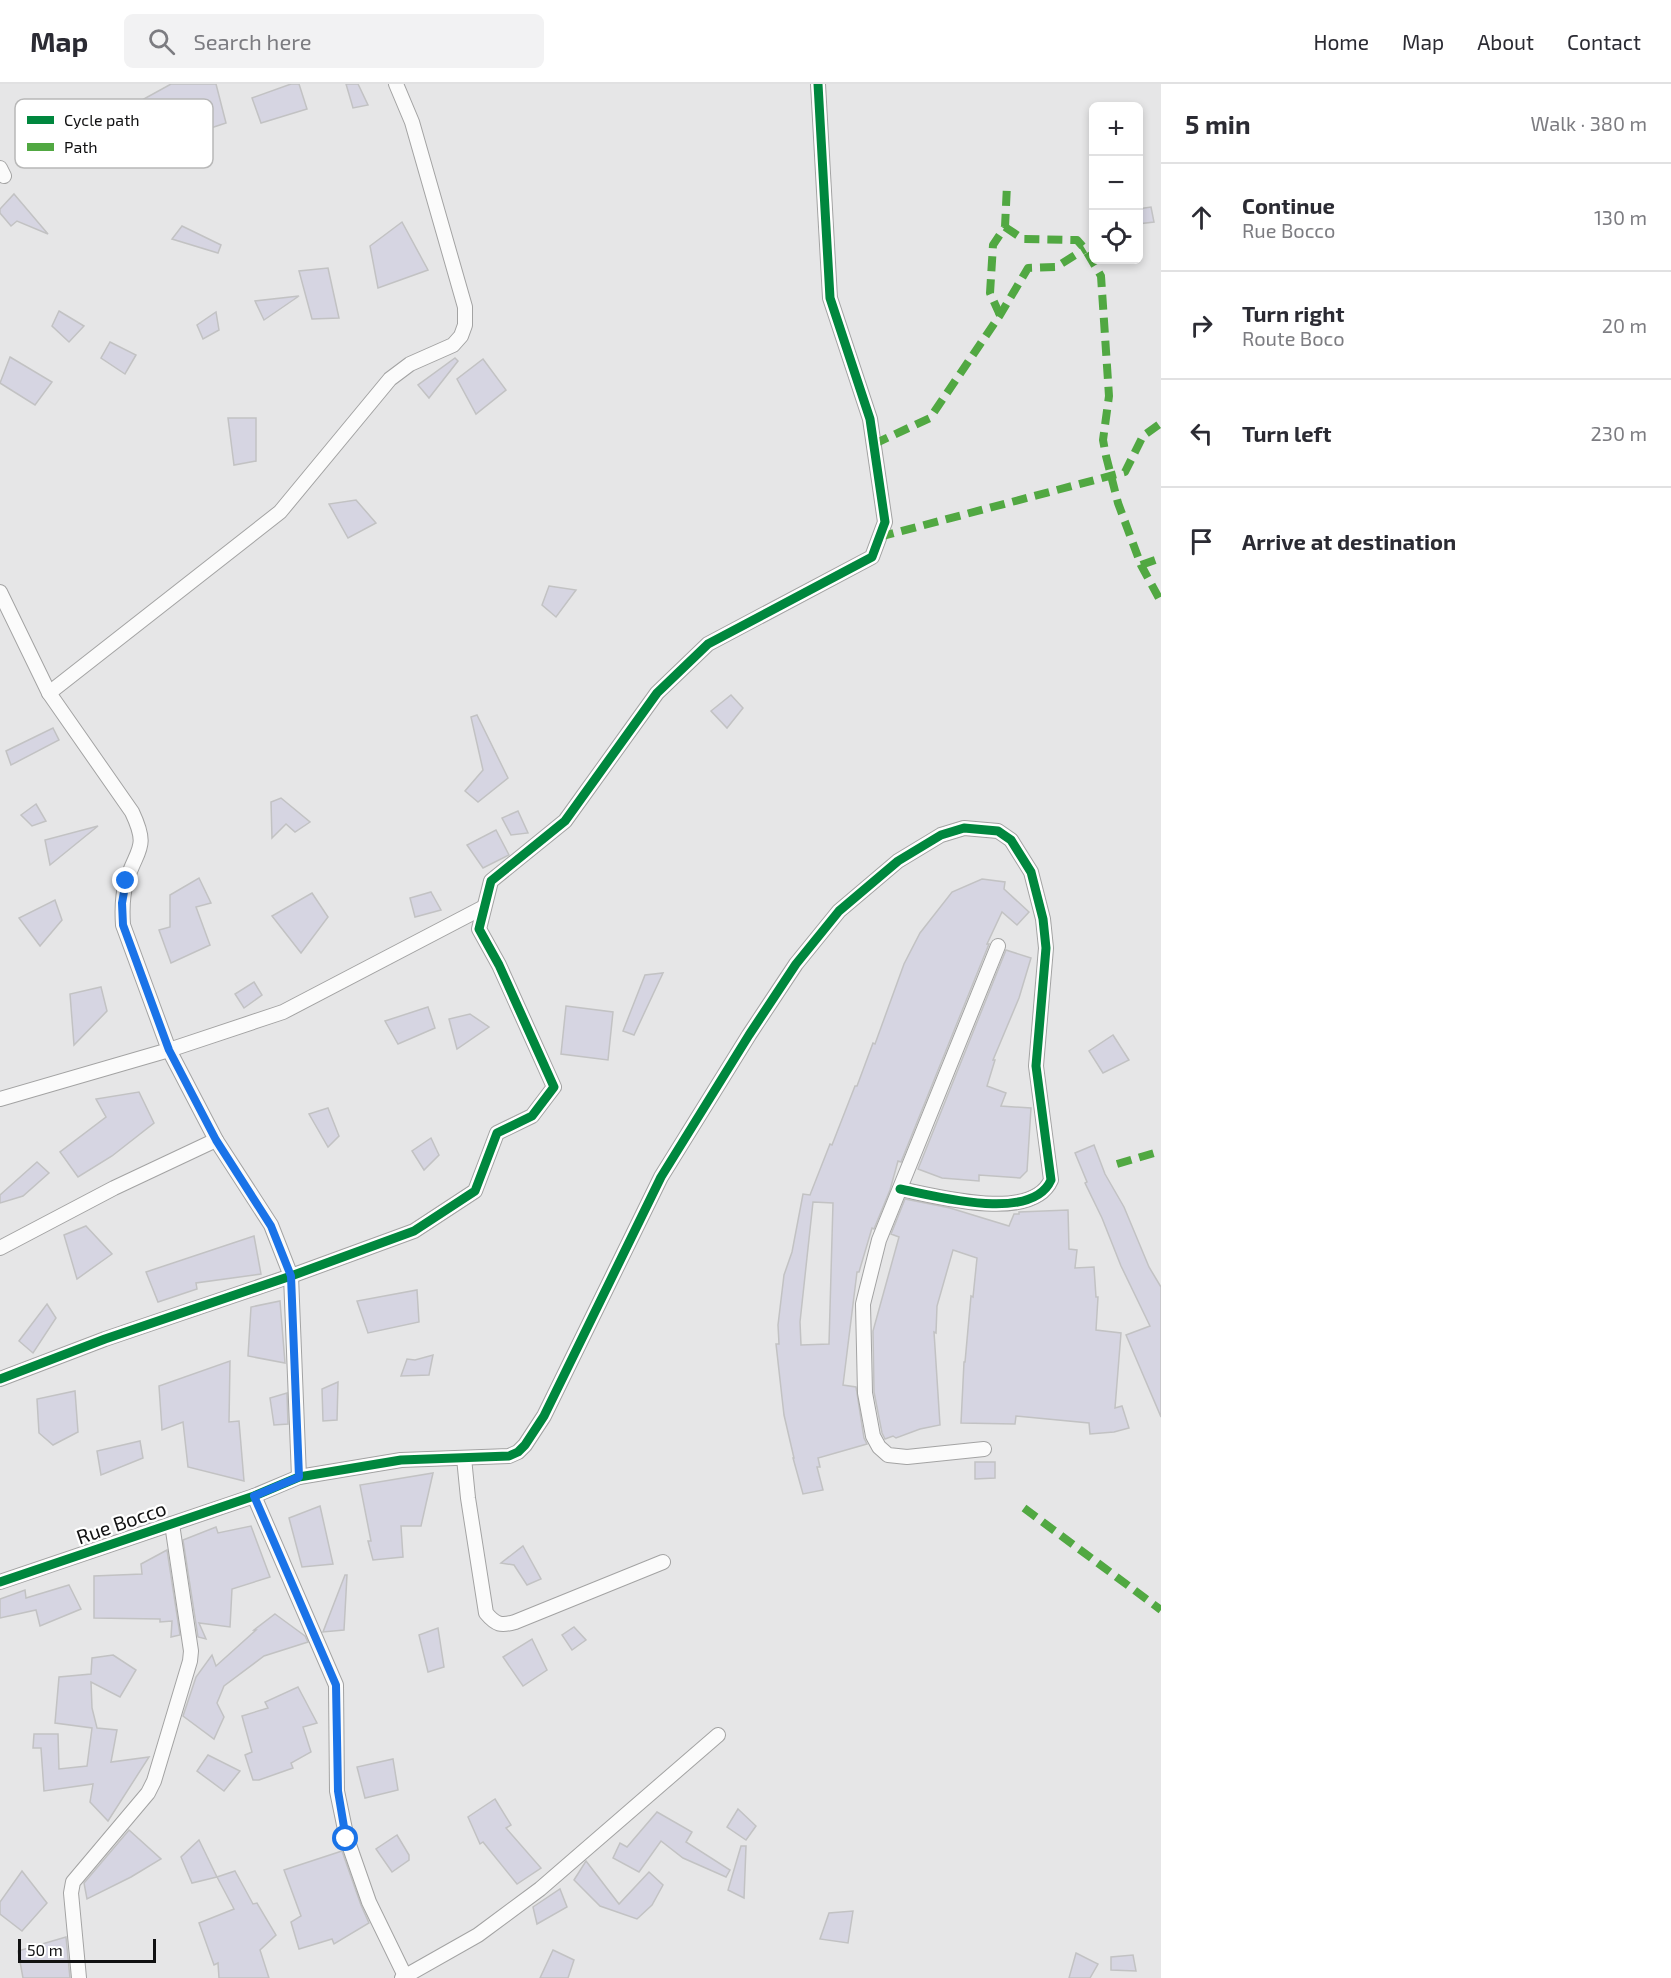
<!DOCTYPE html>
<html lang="en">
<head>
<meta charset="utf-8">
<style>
	:root { --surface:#fff; --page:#f2f2f3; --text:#2b2b33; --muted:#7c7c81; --line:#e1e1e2 }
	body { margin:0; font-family:"Exo 2",sans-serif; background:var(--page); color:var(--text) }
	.controls { position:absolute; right:18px; top:18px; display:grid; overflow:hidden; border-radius:9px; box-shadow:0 3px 9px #0003 }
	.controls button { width:54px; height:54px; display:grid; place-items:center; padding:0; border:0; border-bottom:2px solid var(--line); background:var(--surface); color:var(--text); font:30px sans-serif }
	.scale { position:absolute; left:18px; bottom:15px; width:138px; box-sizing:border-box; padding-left:6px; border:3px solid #111112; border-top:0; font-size:16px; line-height:21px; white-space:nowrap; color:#111112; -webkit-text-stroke:4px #fff; paint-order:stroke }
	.stop { position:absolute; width:18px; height:18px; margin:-14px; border:4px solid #1a73e8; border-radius:50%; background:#fff }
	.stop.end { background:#1a73e8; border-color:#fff; box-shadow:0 2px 6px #0008 }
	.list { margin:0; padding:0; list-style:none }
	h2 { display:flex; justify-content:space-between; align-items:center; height:78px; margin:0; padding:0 24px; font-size:26px }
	h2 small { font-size:20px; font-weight:400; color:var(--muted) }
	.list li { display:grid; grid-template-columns:39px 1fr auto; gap:18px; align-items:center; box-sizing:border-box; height:108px; padding:0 24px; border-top:2px solid var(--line) }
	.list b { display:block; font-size:22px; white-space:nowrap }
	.list p { margin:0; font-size:20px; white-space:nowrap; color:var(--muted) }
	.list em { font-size:20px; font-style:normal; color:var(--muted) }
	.icon { flex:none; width:33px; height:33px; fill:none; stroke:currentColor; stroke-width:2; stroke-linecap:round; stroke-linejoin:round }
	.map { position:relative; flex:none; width:1161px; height:1894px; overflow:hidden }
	header { display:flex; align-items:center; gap:36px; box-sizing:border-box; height:84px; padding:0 30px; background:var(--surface); border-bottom:2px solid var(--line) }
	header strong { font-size:28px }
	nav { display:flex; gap:33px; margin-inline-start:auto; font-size:21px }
	.search { width:420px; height:54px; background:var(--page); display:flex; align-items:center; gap:15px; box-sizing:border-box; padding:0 21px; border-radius:9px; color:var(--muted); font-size:22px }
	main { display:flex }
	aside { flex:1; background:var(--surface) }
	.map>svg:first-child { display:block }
</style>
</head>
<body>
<header>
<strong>Map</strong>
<div class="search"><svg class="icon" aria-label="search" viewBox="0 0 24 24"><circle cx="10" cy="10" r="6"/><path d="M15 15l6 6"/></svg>Search here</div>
<nav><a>Home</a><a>Map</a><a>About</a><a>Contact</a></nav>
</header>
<main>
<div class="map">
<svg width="1161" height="1894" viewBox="0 0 1161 1894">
	<rect width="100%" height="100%" fill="#e6e6e7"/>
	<g fill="#d6d5e2" stroke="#c2c2c3" stroke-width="1.5" fill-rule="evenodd">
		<path d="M 171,0 L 216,0 L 226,39 L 150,64 L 122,27 Z"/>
		<path d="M 291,0 L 299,0 L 307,25 L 261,39 L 252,14 Z"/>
		<path d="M 346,0 L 358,0 L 368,21 L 353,24 Z"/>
		<path d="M 14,110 L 48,150 L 17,137 L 11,142 L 0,129 L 0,125 Z"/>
		<path d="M 1151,123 L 1154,138 L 1138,140 L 1138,125 Z"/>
		<path d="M 402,138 L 428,186 L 378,204 L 370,162 Z"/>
		<path d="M 182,142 L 221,161 L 218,169 L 172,155 Z"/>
		<path d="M 328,184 L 339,234 L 312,235 L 299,187 Z"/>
		<path d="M 299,212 L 264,236 L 255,217 Z"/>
		<path d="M 59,227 L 84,242 L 69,258 L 52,242 Z"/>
		<path d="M 216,228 L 219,246 L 203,255 L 197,241 Z"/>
		<path d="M 110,258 L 136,271 L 125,290 L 101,274 Z"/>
		<path d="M 10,273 L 52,298 L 35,321 L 0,299 Z"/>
		<path d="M 455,274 L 458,277 L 429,314 L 418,301 Z"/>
		<path d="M 483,275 L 506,306 L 476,330 L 457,295 Z"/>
		<path d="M 228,334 L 256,334 L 256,377 L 234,381 Z"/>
		<path d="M 356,416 L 376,439 L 348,454 L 329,420 Z"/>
		<path d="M 549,502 L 576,506 L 556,533 L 542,521 Z"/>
		<path d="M 731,611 L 743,624 L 727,644 L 711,627 Z"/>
		<path d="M 477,631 L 508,694 L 478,718 L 465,707 L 483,686 L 471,633 Z"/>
		<path d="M 53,644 L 59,656 L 11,681 L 6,667 Z"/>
		<path d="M 281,714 L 310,738 L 295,748 L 286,740 L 272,754 L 271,718 Z"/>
		<path d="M 36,720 L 46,737 L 32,742 L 21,731 Z"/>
		<path d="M 518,727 L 528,749 L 511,751 L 502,734 Z"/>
		<path d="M 98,742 L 50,781 L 45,756 Z"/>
		<path d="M 496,746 L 509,771 L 483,784 L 467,761 Z"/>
		<path d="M 199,794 L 211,819 L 196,823 L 210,861 L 171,879 L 159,846 L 170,843 L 170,811 Z"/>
		<path d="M 982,795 L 1005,798 L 1004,805 L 1029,828 L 1017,841 L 1002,828 L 987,860 L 989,860 L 901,1078 L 898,1077 L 890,1106 L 874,1145 L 872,1144 L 859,1188 L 857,1188 L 843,1301 L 856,1303 L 864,1354 L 867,1360 L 818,1374 L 820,1383 L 817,1383 L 823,1406 L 803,1410 L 793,1374 L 794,1374 L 784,1331 L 776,1260 L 779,1260 L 778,1241 L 784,1191 L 792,1168 L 803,1110 L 810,1111 L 830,1060 L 832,1061 L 855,1002 L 857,1002 L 873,959 L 875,960 L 904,880 L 920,849 L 952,808 ZM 813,1118 L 833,1119 L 829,1260 L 801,1261 L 800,1238 Z"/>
		<path d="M 431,808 L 441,826 L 415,833 L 410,814 Z"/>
		<path d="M 312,809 L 328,833 L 301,869 L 272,832 Z"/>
		<path d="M 55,816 L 62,836 L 40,862 L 19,834 Z"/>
		<path d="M 1006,866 L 1031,874 L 1019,914 L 993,976 L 995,976 L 987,1002 L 1006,1009 L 1001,1022 L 1031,1024 L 1027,1087 L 1020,1094 L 979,1091 L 979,1097 L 942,1094 L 918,1085 Z"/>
		<path d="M 663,889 L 634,951 L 623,947 L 645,891 Z"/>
		<path d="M 254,898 L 262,911 L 244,924 L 235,910 Z"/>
		<path d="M 101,903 L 107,927 L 74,961 L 70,910 Z"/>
		<path d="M 566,922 L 613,928 L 608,976 L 561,970 Z"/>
		<path d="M 428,923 L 435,944 L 398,960 L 385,937 Z"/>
		<path d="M 470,930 L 489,943 L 457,965 L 449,935 Z"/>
		<path d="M 1113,951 L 1129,976 L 1103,989 L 1089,967 Z"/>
		<path d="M 139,1008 L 154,1039 L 112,1072 L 78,1093 L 60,1068 L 106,1033 L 96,1015 Z"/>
		<path d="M 328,1024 L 339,1052 L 328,1063 L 309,1030 Z"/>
		<path d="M 431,1054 L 439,1071 L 424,1086 L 412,1067 Z"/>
		<path d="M 1094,1061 L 1105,1090 L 1124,1123 L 1149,1183 L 1161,1203 L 1161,1333 L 1126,1251 L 1150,1242 L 1121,1182 L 1102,1134 L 1085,1099 L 1087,1098 L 1075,1069 Z"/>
		<path d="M 37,1078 L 49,1089 L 23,1112 L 0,1119 L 0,1111 Z"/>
		<path d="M 905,1115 L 950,1124 L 1009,1142 L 1014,1130 L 1019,1130 L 1019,1128 L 1068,1126 L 1069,1165 L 1077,1166 L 1075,1184 L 1094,1183 L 1096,1213 L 1098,1213 L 1096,1246 L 1121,1249 L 1115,1324 L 1122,1322 L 1129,1344 L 1114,1348 L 1090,1350 L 1089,1339 L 1016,1332 L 1015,1340 L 961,1339 L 964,1278 L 965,1278 L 971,1212 L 973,1213 L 977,1174 L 953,1166 L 937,1222 L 936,1249 L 934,1248 L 940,1341 L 920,1345 L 896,1354 L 893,1352 L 885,1355 L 882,1349 L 874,1308 L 873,1247 L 899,1153 L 891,1150 Z"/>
		<path d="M 86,1142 L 112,1170 L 77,1195 L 64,1151 Z"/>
		<path d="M 254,1152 L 261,1190 L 196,1199 L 197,1205 L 158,1218 L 146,1188 Z"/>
		<path d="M 417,1206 L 419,1238 L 368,1249 L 357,1217 Z"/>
		<path d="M 280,1217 L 285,1279 L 248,1272 L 251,1223 Z"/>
		<path d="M 47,1220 L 56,1234 L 33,1269 L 19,1257 Z"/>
		<path d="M 433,1271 L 429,1291 L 401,1292 L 407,1275 L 415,1276 Z"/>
		<path d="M 230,1277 L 229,1338 L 239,1337 L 244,1397 L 188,1383 L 183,1338 L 162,1346 L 159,1302 Z"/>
		<path d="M 338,1298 L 337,1336 L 323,1337 L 322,1305 Z"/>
		<path d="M 75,1307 L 78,1348 L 53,1361 L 39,1349 L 37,1315 Z"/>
		<path d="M 287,1309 L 288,1340 L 274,1341 L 270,1314 Z"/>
		<path d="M 140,1357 L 143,1374 L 101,1391 L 97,1367 Z"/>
		<path d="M 975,1378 L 995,1378 L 995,1394 L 975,1395 Z"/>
		<path d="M 433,1389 L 421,1442 L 401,1442 L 403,1473 L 373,1476 L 368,1457 L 371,1457 L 360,1401 Z"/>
		<path d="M 320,1422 L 333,1480 L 302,1483 L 289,1434 Z"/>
		<path d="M 251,1442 L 270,1493 L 232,1505 L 230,1543 L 199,1539 L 206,1555 L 198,1553 L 183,1456 L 216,1443 L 218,1449 Z"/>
		<path d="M 523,1462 L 541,1495 L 527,1501 L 514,1481 L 501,1479 Z"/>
		<path d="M 167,1466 L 180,1551 L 171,1553 L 172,1537 L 160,1538 L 160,1535 L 94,1534 L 94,1492 L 142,1490 L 141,1480 Z"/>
		<path d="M 345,1491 L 347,1491 L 344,1546 L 323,1548 Z"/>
		<path d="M 69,1501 L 81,1525 L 40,1542 L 36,1526 L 0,1534 L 0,1515 L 25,1506 L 26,1514 Z"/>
		<path d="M 275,1530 L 305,1552 L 308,1558 L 264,1572 L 224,1602 L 217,1619 L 224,1633 L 214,1655 L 183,1632 L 196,1593 L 212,1571 L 216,1582 L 256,1546 L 254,1546 Z"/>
		<path d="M 574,1543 L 586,1556 L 572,1566 L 562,1551 Z"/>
		<path d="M 438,1544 L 444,1583 L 428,1588 L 419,1551 Z"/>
		<path d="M 532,1555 L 547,1586 L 523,1602 L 503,1573 Z"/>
		<path d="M 113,1571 L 136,1586 L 120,1613 L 91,1598 L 92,1624 L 97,1644 L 117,1646 L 111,1678 L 149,1673 L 108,1737 L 90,1718 L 93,1700 L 44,1707 L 41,1664 L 33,1664 L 34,1650 L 58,1650 L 59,1685 L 87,1682 L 92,1644 L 55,1639 L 59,1593 L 91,1590 L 92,1574 Z"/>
		<path d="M 298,1603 L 317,1639 L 303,1643 L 311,1668 L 291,1679 L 293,1684 L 259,1696 L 253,1696 L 245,1671 L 252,1668 L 242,1632 L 268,1624 L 265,1618 Z"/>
		<path d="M 208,1671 L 240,1687 L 224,1707 L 197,1687 Z"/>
		<path d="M 393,1675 L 398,1706 L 365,1714 L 357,1683 Z"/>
		<path d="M 495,1715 L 511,1741 L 506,1744 L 541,1784 L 517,1800 L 483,1758 L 480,1760 L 468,1733 Z"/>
		<path d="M 738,1725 L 756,1742 L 746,1756 L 727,1743 Z"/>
		<path d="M 657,1728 L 692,1748 L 686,1758 L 730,1786 L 726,1793 L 683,1774 L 661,1757 L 639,1788 L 613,1774 L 620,1759 L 627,1763 Z"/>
		<path d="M 129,1746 L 161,1775 L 131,1793 L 87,1815 L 84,1799 Z"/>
		<path d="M 397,1751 L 409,1771 L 409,1776 L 392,1788 L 376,1765 Z"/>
		<path d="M 199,1756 L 217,1793 L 192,1799 L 181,1773 Z"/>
		<path d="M 741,1762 L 746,1762 L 744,1814 L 728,1806 Z"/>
		<path d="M 342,1767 L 361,1821 L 369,1839 L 334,1860 L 332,1855 L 299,1865 L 291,1838 L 301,1832 L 284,1786 Z"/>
		<path d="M 586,1777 L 619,1820 L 649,1788 L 663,1801 L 652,1821 L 637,1835 L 600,1822 L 574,1796 Z"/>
		<path d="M 22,1787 L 47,1819 L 22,1847 L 0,1830 L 0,1818 Z"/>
		<path d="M 235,1787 L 253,1820 L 257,1819 L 276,1851 L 260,1866 L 269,1894 L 219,1894 L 218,1879 L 214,1881 L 199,1839 L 234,1825 L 217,1793 Z"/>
		<path d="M 560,1805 L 567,1823 L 537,1840 L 533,1823 Z"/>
		<path d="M 853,1827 L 848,1859 L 820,1855 L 829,1829 Z"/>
		<path d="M 66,1853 L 70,1894 L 23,1894 L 18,1867 Z"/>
		<path d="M 553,1866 L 574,1876 L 568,1894 L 540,1894 Z"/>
		<path d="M 1076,1869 L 1098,1880 L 1090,1894 L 1069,1894 Z"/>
		<path d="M 1133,1871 L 1136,1887 L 1111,1886 L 1111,1873 Z"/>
	</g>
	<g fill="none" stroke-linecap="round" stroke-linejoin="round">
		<defs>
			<g id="minor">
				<path d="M 0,84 L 4,92"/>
				<path d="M 0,508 L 49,609 L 132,728 C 150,766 136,764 126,799 C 122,813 122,826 123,841 L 169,966 L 216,1056 L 271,1141 L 291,1192 L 299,1393"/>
				<path d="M 49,609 L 280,428 L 390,295 L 410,280 L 453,261 L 461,252 L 465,241 L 465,223 L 412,38 L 396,0"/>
				<path d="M 0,1015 L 169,966 L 283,928 L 484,823"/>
				<path d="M 0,1164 L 114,1104 L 216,1056"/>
				<path d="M 0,1295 L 105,1255 L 291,1192 L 414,1147 L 475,1107 L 497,1049 L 532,1032 L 554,1003 L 499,881 L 479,845 L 491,797 L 565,737 L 657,609 L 708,560 L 872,473 L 885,438 L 870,335 L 830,214 L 818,0"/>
				<path d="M 984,1365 L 907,1373 L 888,1371 L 879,1363 L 873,1352 L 865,1309 L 863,1220 L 879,1156 L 998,862"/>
				<path d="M 464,1374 L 468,1414 L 486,1529 C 496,1541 501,1542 515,1538 L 663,1478"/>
				<path d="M 254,1412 L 336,1601 L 337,1707 L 347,1755 L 369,1818 L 406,1894"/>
				<path d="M 0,1498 L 254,1412 L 299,1393 L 401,1376 L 509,1372 L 518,1368 L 525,1361 L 544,1332 L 661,1093 L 749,951 L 796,880 L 839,827 L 898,777 L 941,751 L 964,744 L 998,747 L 1011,756 L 1031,788 L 1043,835 L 1046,864 L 1036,982 L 1051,1096 C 1032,1139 936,1112 900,1105"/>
				<path d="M 79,1894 L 71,1809 L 73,1798 L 148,1709 L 154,1697 L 190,1577 L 191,1567 L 172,1440"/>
				<path d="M 402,1894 L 478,1851 L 540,1805 L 718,1651"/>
			</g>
		</defs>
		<use href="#minor" stroke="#a3a3a3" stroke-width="16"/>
		<use href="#minor" stroke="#fbfbfb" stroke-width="14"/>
		<g stroke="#51a842" stroke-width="8" stroke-dasharray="15 8" stroke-linecap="butt">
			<path d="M 1005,143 L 1023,155 L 1077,156 L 1085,165 L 1101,192 L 1109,312 L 1103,356 L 1106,372 L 1118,419 L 1141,481 L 1161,518"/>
			<path d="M 1000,231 L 990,209 L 993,161 L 1005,143 L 1007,101"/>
			<path d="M 874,360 L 930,334 L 1000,231 L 1028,184 L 1056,183 L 1085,165"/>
			<path d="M 879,453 L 1125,388 L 1143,352 L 1161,339"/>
			<path d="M 1141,481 L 1161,474"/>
			<path d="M 1117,1080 L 1161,1067"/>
			<path d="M 1024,1424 L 1161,1526"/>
		</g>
		<defs>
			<g id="cycleway">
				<path d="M 0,1295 L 105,1255 L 291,1192 L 414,1147 L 475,1107 L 497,1049 L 532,1032 L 554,1003 L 499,881 L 479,845 L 491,797 L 565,737 L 657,609 L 708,560 L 872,473 L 885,438 L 870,335 L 830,214 L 818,0"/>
				<path d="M 0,1498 L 254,1412 L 299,1393 L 401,1376 L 509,1372 L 518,1368 L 525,1361 L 544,1332 L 661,1093 L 749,951 L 796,880 L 839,827 L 898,777 L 941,751 L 964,744 L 998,747 L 1011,756 L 1031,788 L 1043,835 L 1046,864 L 1036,982 L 1051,1096 C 1032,1139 936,1112 900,1105"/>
			</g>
		</defs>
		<use href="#cycleway" stroke="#fff" stroke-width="13"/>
		<use href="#cycleway" stroke="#00873e" stroke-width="9"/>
	</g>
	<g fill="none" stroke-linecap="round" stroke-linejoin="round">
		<path stroke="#1a73e8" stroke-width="8" d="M 126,797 L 122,819 L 123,841 L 169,966 L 216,1056 L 271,1142 L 291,1192 L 299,1393 L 254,1412 L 336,1601 L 338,1707 L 346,1755"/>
	</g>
	<g text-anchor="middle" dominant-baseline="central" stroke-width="4.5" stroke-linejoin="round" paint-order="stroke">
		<g font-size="20" fill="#111112" stroke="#fff">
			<text transform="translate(121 1438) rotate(-19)">Rue Bocco</text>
		</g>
	</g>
	<rect x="15" y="15" width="198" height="69" rx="9" fill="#fff" stroke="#b8b8b8" stroke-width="1.5"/>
	<rect x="27" y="32" width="27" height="8" fill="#00873e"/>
	<rect x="27" y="59" width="27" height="8" fill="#51a842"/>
	<g font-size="16" fill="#111112">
		<text x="64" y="42">Cycle path</text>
		<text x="64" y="69">Path</text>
	</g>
</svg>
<div class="controls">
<button>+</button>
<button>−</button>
<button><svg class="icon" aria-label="locate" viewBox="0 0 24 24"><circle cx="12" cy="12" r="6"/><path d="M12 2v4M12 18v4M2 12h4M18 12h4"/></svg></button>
</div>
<div class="scale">50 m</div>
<div class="stop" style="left:346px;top:1755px"></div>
<div class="stop end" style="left:126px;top:797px"></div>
</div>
<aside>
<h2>5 min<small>Walk · 380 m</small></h2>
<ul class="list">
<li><svg class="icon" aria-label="ahead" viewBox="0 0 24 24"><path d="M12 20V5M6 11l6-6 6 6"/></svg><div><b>Continue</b><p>Rue Bocco</p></div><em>130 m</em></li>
<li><svg class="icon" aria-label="right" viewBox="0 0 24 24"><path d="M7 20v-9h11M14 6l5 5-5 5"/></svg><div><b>Turn right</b><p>Route Boco</p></div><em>20 m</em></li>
<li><svg class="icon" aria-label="left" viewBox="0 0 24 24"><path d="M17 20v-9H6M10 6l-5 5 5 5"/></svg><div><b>Turn left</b></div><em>230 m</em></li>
<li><svg class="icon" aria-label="arrive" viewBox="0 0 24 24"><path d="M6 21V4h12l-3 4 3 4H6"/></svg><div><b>Arrive at destination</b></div></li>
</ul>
</aside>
</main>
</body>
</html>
